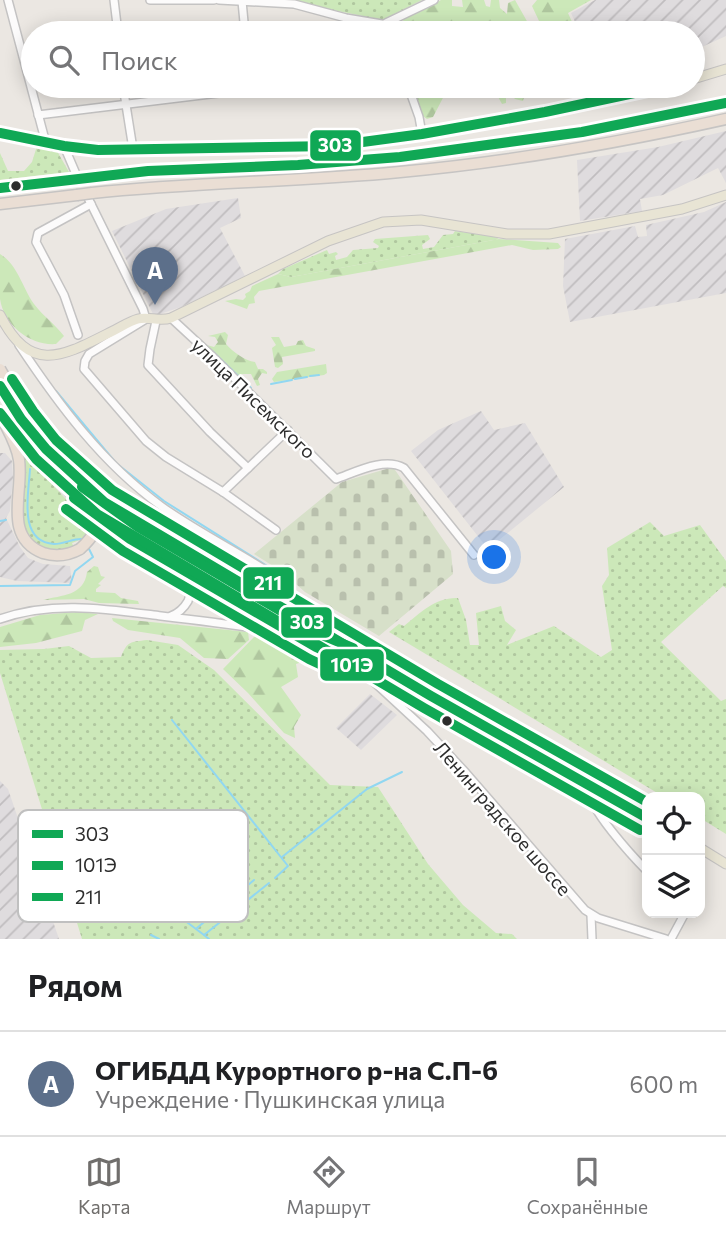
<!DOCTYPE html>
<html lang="ru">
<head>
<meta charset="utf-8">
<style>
	:root { --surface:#fff; --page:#f6f6f6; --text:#202124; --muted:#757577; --line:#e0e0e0; --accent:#706e6c }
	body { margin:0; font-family:Commissioner,sans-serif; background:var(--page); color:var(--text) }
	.controls { position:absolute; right:21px; bottom:21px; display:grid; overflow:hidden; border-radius:14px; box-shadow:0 4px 18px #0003 }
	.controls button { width:63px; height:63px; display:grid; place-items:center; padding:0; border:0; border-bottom:2px solid var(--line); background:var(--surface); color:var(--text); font:35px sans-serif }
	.you { position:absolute; left:495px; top:558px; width:24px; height:24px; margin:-18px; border:5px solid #fff; border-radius:50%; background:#1a73e8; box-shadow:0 0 0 10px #1a73e833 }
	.badge { display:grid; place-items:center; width:46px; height:46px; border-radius:50%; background:var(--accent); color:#fff; font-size:23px; font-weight:700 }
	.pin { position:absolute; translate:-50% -58px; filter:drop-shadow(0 2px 4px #0008) }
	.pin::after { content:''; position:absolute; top:37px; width:24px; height:21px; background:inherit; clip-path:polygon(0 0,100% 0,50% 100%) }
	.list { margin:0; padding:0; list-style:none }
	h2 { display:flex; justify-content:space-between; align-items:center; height:91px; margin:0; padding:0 28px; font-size:30px }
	h2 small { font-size:23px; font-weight:400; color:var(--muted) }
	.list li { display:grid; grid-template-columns:46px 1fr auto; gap:21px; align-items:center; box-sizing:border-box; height:105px; padding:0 28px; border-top:2px solid var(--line) }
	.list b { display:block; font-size:26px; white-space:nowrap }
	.list p { margin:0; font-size:23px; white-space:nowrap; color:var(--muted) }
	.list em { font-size:23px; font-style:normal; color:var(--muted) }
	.icon { flex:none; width:38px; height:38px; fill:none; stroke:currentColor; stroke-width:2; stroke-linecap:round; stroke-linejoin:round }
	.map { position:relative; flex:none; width:726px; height:939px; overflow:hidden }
	.search { position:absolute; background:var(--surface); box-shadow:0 4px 18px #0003; left:21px; right:21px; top:21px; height:77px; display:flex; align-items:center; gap:18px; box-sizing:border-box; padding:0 24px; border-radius:38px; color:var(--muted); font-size:26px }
	.sheet { height:196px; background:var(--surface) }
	nav { display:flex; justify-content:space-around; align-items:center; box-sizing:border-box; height:98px; border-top:2px solid var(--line); background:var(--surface); font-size:19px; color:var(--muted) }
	nav a { display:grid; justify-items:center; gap:4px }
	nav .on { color:var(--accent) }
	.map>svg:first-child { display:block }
</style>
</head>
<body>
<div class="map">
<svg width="726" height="939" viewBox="0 0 726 939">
	<defs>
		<pattern id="industrial-furrows" width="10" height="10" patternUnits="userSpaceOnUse" patternTransform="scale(1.75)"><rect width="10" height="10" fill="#dfdcde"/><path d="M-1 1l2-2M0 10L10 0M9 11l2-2" fill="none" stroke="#c0bdbf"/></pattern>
		<pattern id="grass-dots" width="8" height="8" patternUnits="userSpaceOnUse" patternTransform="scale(1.75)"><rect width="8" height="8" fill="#cce8b9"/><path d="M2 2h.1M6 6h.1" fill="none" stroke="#b0c79f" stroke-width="1.8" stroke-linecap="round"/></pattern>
		<pattern id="forest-firs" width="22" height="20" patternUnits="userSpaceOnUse" patternTransform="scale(1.75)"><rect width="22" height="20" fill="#cce8b9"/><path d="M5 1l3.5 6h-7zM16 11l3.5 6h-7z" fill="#b0c79f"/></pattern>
		<pattern id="cemetery-stones" width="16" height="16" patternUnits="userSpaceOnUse" patternTransform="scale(1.75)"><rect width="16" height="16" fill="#d7e0c9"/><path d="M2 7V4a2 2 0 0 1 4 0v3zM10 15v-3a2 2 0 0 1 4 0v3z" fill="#b9c0ad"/></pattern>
	</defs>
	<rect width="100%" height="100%" fill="#ebe7e2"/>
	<g fill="url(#industrial-furrows)">
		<path d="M 595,0 L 726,0 L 726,36 L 693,51 L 693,33 L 580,33 L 571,13 Z"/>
		<path d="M 726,131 L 726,183 L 718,168 L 663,195 L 640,199 L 642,211 L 580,221 L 577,160 L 658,147 Z"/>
		<path d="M 238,198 L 241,218 L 220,228 L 245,276 L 181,307 L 154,316 L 112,231 L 166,209 Z"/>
		<path d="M 726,202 L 726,293 L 570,322 L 563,286 L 565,239 L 635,226 L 638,237 L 647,236 L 646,225 L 704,212 Z"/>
		<path d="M 481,411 L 494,430 L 525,423 L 564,487 L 488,549 L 411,451 L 438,430 Z"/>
		<path d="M 0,453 L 5,453 L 12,461 L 13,477 L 10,511 L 6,518 L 20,547 L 28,558 L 43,564 L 70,566 L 72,583 L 17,581 L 0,577 Z"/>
		<path d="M 370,694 L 397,715 L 361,750 L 336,728 Z"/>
		<path d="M 0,781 L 8,789 L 59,939 L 0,939 Z"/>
	</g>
	<g fill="url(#grass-dots)">
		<path d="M 262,0 L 422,0 L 383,20 L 303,4 Z"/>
		<path d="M 37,146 L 57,151 L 69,172 L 0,180 L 0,153 L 8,171 L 24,171 L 32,162 Z"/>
		<path d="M 455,231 L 493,236 L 499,239 L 291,277 L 278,274 L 283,269 L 327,250 L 329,254 L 336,252 L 338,254 L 335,256 L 336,260 L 347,257 L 353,250 L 378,248 L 379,246 L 373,242 L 375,239 L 428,235 L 430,239 L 422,245 L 423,249 L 434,247 L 443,235 L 453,234 Z"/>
		<path d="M 22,453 L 66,499 L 94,523 C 90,536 83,539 72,543 L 74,548 C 7,561 21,496 22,453 Z"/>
		<path d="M 650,522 L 664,536 L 700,525 L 726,561 L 726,588 L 723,586 L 661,642 L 721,701 L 726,699 L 726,834 L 700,818 L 700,797 L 664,797 L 389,632 L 399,624 L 404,626 C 421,612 436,597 458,598 L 466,620 L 470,645 L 479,645 L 476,613 L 501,606 L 505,621 L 516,630 L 507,645 L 554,626 L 601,657 L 612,650 L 602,586 L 609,575 L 607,548 Z"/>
		<path d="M 147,640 L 178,645 L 214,670 L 330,785 L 378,787 L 428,864 L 463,905 L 496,933 L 512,934 L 517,939 L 82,939 L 0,673 L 0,650 L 44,649 L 69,646 L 91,658 L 121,657 C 127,641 131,642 147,640 Z"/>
	</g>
	<g fill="url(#forest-firs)">
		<path d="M 441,0 L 452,0 L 452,6 L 463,7 L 462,0 L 484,0 L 486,6 L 490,7 L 491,0 L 499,0 L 500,8 L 507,14 L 508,3 L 515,0 L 528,23 L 538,24 L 539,21 L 532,6 L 537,0 L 591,0 L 568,13 L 577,33 L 464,33 L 462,28 L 456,30 L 450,27 C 446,29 444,32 440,33 C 428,37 409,29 402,19 C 414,10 429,8 441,0 Z"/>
		<path d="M 414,86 L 464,86 L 456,93 L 445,94 L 433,117 L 427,119 L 420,114 L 414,96 Z"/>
		<path d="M 484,86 L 527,86 L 531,95 L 524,97 L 523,101 L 515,99 L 509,92 L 506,94 L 506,103 L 502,104 L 497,95 L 491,94 Z"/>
		<path d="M 499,239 L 558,243 L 561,247 L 558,249 L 533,250 L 512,245 L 259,291 L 254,297 L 255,303 L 249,304 L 247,309 L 225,301 L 236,299 L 243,300 L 246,297 L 245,294 L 250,291 L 252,286 L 278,274 L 291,277 Z"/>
		<path d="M 0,254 C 18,265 22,287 34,304 C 43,316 55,324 64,336 L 56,344 C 31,346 4,326 0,299 C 0,285 0,269 0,254 Z"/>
		<path d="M 225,332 L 228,335 L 226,344 C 232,351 245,361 255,362 L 258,369 L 263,369 L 267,372 L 267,374 L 262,373 L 258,379 L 260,385 L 257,386 L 251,374 L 242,374 L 242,381 L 240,380 L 207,348 L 207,345 L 214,347 L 218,342 L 215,337 L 208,336 Z"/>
		<path d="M 271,337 L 279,337 L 284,347 L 296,345 L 298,341 L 303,340 L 306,346 L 315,349 L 315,351 L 282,357 L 283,364 L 278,368 L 275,367 L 272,348 L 276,345 Z"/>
		<path d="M 326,364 L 327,373 L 324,375 L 274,382 L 272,379 L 277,372 Z"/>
		<path d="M 94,566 L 98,567 L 101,576 L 105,577 L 98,584 L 101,585 L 96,589 L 96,592 L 115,593 L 121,598 L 138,601 L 139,604 L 99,603 L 84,599 L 43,600 C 62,595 84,596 87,572 Z"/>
		<path d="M 77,612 L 98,614 L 85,620 L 82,631 L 36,643 L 0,647 L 0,627 L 40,615 Z"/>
		<path d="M 112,618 L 248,632 L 249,640 L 228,659 L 204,658 L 180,638 L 128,630 L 113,621 Z"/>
		<path d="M 255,636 L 278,637 L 311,652 L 305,661 L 296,664 L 298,677 L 281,687 L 301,715 L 294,727 L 295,738 L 284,733 L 248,693 L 223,669 Z"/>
	</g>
	<path fill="url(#cemetery-stones)" d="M 393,467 L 451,551 L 453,574 L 379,636 L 305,592 L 281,571 L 254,554 L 342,482 Z"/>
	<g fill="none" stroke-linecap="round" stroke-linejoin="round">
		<g stroke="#91d7f1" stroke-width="2">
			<path d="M 193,344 L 203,352"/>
			<path d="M 212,351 L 251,388"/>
			<path d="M 310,376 L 319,375"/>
			<path d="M 295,379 L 307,377"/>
			<path d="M 271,384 L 292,380"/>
			<path d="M 56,391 L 116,463 L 164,501 L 275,571"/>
			<path d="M 30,469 C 29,492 17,542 54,544 C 64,544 72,539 81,539"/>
			<path d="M 0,521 L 6,520"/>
			<path d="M 0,586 L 70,585 L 75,571 L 93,557 L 87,545"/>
			<path d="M 172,720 L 288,866 L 275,878"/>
			<path d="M 95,853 L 204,935"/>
			<path d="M 282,857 L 367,789 L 402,772"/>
			<path d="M 173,910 L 246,875"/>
			<path d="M 197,928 L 254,880"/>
			<path d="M 151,935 L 159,939"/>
			<path d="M 209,939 L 204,935 L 269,883"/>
		</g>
		<defs>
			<g id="minor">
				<path d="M 8,0 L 44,136 L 43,142"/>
				<path d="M 114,0 L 118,33"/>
				<path d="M 150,0 L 214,0"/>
				<path d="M 219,0 L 294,4 L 346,18 L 400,27 L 414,33"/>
				<path d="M 242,1 L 245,33"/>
				<path d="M 386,23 L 434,0"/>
				<path d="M 123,86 L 133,149"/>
				<path d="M 408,86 L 419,117 L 422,134"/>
				<path d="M 38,115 L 235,91 L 237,86"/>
				<path d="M 64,146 L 76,174"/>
				<path d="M 88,198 L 143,309 L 146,319 L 89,354 L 85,361 L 84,369 L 146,441 L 166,457 L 223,492 L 276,530"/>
				<path d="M 171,318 L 212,356 L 336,479 C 356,472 384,457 404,468 L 474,555"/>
				<path d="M 156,321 L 150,349 L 148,365 L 210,432 L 248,468"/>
				<path d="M 78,335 L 64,295 L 36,242 L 38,233 L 91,204"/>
				<path d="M 19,345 C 59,405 102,463 161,506 C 197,532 239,552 276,577"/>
				<path d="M 223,492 L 288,430"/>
				<path d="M 151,552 C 163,568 199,577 188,601 C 184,608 179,613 171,616"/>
				<path d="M 0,619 C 53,600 107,609 161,616 C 204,621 247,626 290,634"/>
				<path d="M 361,670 L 427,731 L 466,773 L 585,910 L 598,918 L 666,939"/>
				<path d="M 590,791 C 586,806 635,859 647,871"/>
				<path d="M 591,915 L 592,939"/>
				<path d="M 671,939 L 685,913"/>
			</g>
			<g id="major">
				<path d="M 693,79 L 726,69"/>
				<path d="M 0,133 L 64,146 L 98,150 L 333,146 L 422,134 L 545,112 L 667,86"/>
				<path d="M 0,315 C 31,376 63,356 113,331 C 121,327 130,321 138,319 C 149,316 159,322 171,318 L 328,241 L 383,222 L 421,220 L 507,234 L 549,234 L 682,209 L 726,195"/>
				<path d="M 0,386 C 26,433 62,469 104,502 L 431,696 L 647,818"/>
				<path d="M 12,430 L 25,448 L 71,495 L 96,516 L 130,539 L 316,647 L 453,715 L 592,792"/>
				<path d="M 700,848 L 726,864"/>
			</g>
			<g id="highway">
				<path d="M 83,178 C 187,167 291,167 396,157 C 507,147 617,126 726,103"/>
				<path d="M 0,188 L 71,179"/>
				<path d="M 92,193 C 195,182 298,182 400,172 C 510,162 618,143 726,119"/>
				<path d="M 0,204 L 77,195"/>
				<path d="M 0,414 C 7,429 17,444 19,460 C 24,491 2,537 43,553 C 56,557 69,555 80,549"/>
			</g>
		</defs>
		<use href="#minor" stroke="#c4c3c3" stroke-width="10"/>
		<use href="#major" stroke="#c6c4c3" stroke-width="11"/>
		<use href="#highway" stroke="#c6c4c3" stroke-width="13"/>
		<use href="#minor" stroke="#fcfbfb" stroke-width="7"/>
		<use href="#major" stroke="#e8e4d4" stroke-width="9"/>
		<use href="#highway" stroke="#eaded4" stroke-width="10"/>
		<defs>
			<g id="highway-bridge">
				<path d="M 71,179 L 83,178"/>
				<path d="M 77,195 L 92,193"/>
				<path d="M 0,369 C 12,390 23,411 39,429 C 68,464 132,503 80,549"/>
			</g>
		</defs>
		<use href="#highway-bridge" stroke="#c6c4c3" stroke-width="13" stroke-linecap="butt"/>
		<use href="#highway-bridge" stroke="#eaded4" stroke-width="10"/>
		<defs>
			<g id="bus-1">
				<path d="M 0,133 L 64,146 L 98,150 L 333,146 L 422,134 L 545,112 L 667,86"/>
				<path d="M 0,188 L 148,171 L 298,165 L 400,157 L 582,132 L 726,103"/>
				<path d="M 0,386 L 21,419 L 46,449 L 104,502 L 431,696 L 647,818"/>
				<path d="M 74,498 L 130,539 L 316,647 L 347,661"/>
			</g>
			<g id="bus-2">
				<path d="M 0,413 L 36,459 L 97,514 L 424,708 L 640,830"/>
				<path d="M 66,509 L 123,551 L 309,659 L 341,674"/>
			</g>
			<g id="bus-3">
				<path d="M 12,379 L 33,411 L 56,440 L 112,490 L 438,684 L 647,802"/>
				<path d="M 82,487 L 138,527 L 322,635 L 353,648"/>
			</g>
		</defs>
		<use href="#bus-1" stroke="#fff" stroke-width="16"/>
		<use href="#bus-2" stroke="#fff" stroke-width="16"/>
		<use href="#bus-3" stroke="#fff" stroke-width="16"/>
		<use href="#bus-1" stroke="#10a855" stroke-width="10"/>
		<use href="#bus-2" stroke="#10a855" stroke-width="10"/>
		<use href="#bus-3" stroke="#10a855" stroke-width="10"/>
	</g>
	<g fill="#2d2d2d" stroke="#fff" stroke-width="2.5">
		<circle cx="16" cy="186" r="6"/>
		<circle cx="447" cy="721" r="6"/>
	</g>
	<g text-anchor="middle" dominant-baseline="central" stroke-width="5" stroke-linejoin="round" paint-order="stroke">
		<g font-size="19" fill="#2d2d2d" stroke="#fff">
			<text transform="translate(254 398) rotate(44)">улица Писемского</text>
			<text transform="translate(503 818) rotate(49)">Ленинградское шоссе</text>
		</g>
	</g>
	<rect x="18" y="810" width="230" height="112" rx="10" fill="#fff" stroke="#c0c0c0" stroke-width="2"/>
	<rect x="32" y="830" width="31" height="8" fill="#10a855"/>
	<rect x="32" y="861" width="31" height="9" fill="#10a855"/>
	<rect x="32" y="893" width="31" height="8" fill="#10a855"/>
	<g font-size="19" fill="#2d2d2d">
		<text x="75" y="841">303</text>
		<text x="75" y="872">101Э</text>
		<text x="75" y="904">211</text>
	</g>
	<g stroke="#fff" stroke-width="2.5">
		<rect x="309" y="129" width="53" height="33" rx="7" fill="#10a855"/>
		<rect x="242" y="566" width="53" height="34" rx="7" fill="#10a855"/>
		<rect x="280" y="606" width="53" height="33" rx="7" fill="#10a855"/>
		<rect x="319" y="648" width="66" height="34" rx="7" fill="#10a855"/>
	</g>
	<g font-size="19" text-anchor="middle" font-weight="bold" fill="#fff">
		<text x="335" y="152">303</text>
		<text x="268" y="590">211</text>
		<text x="307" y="629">303</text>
		<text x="352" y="672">101Э</text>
	</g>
</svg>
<div class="controls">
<button><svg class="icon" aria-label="locate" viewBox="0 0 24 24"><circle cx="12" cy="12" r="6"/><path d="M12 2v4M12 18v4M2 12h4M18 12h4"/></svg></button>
<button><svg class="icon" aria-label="layers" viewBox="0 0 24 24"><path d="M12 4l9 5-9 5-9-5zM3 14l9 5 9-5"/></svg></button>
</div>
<div class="you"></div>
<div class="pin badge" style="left:155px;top:305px;background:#5c6f8a">A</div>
<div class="search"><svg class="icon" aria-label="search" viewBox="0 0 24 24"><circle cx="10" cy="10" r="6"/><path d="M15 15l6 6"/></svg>Поиск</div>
</div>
<section class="sheet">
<h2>Рядом<small></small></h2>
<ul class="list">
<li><span class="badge" style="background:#5c6f8a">A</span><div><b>ОГИБДД Курортного р-на С.П-б</b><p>Учреждение · Пушкинская улица</p></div><em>600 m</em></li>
</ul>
</section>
<nav>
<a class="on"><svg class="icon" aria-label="map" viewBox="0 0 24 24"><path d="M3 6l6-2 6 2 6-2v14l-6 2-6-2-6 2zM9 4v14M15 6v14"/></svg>Карта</a>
<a><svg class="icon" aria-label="directions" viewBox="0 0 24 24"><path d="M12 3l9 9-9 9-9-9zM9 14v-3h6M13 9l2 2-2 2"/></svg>Маршрут</a>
<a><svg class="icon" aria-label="saved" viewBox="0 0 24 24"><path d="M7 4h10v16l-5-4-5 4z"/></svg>Сохранённые</a>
</nav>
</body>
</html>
